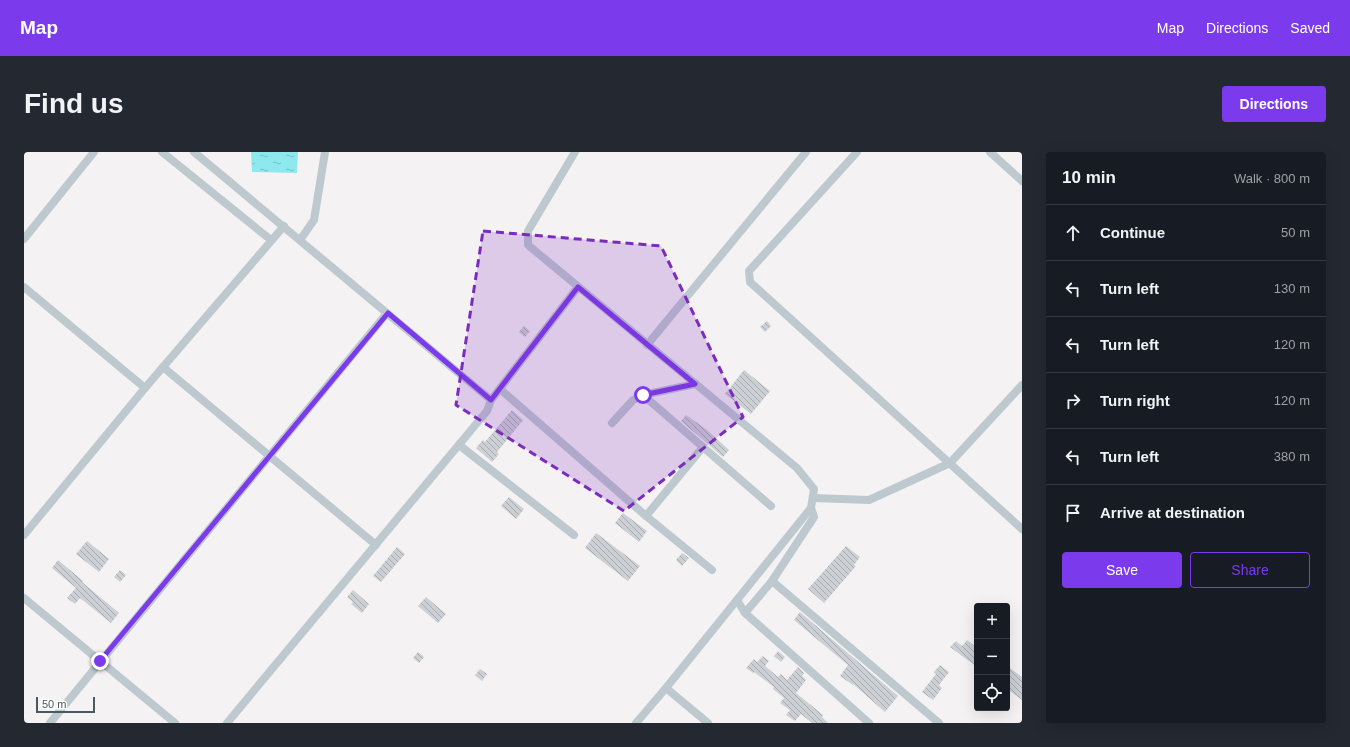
<!DOCTYPE html>
<html lang="en">
<head>
<meta charset="utf-8">
<style>
	:root { --surface:#171b24; --page:#242831; --text:#f1f3f6; --muted:#9ea1a6; --line:#363941; --accent:#7c3aed }
	body { margin:0; font-family:Helvetica,sans-serif; background:var(--page); color:var(--text) }
	.controls { position:absolute; right:12px; bottom:12px; display:grid; overflow:hidden; border-radius:4px; box-shadow:0 4px 16px #0002 }
	.controls button { width:36px; height:36px; display:grid; place-items:center; padding:0; border:0; border-bottom:1px solid var(--line); background:var(--surface); color:var(--text); font:20px sans-serif }
	.scale { position:absolute; left:12px; bottom:10px; width:59px; box-sizing:border-box; padding-left:4px; border:2px solid #495960; border-top:0; font-size:11px; line-height:14px; white-space:nowrap; color:#495960; -webkit-text-stroke:3px #fff; paint-order:stroke }
	.stop { position:absolute; width:12px; height:12px; margin:-9px; border:3px solid #7c3aed; border-radius:50%; background:#fff }
	.stop.end { background:#7c3aed; border-color:#fff; box-shadow:0 1px 4px #0008 }
	.list { margin:0; padding:0; list-style:none }
	h2 { display:flex; justify-content:space-between; align-items:center; height:52px; margin:0; padding:0 16px; font-size:17px }
	h2 small { font-size:13px; font-weight:400; color:var(--muted) }
	.list li { display:grid; grid-template-columns:26px 1fr auto; gap:12px; align-items:center; box-sizing:border-box; height:56px; padding:0 16px; border-top:1px solid var(--line) }
	.list b { display:block; font-size:15px; white-space:nowrap }
	.list em { font-size:13px; font-style:normal; color:var(--muted) }
	.actions { display:flex; gap:8px; padding:12px 16px }
	.actions a { flex:1; padding:9px 0; border:1px solid var(--accent); border-radius:4px; text-align:center; font-size:14px; color:var(--accent) }
	.actions .main { background:var(--accent); color:#fff }
	.icon { flex:none; width:22px; height:22px; fill:none; stroke:currentColor; stroke-width:2; stroke-linecap:round; stroke-linejoin:round }
	.map { position:relative; flex:none; width:998px; height:571px; overflow:hidden; border-radius:4px }
	header { display:flex; align-items:center; gap:24px; box-sizing:border-box; height:56px; padding:0 20px; background:var(--accent); color:#fff }
	header strong { font-size:19px }
	nav { display:flex; gap:22px; margin-inline-start:auto; font-size:14px }
	.intro { display:flex; align-items:center; justify-content:space-between; box-sizing:border-box; height:96px; padding:0 24px }
	h1 { margin:0; font-size:28px }
	.button { padding:10px 18px; border-radius:4px; background:var(--accent); color:#fff; font-size:14px; font-weight:700 }
	main { display:flex; gap:24px; padding:0 24px }
	aside { flex:1; background:var(--surface); border-radius:4px; box-shadow:0 4px 16px #0002 }
	.map>svg:first-child { display:block }
</style>
</head>
<body>
<header>
<strong>Map</strong>
<nav><a>Map</a><a>Directions</a><a>Saved</a></nav>
</header>
<div class="intro"><h1>Find us</h1><a class="button">Directions</a></div>
<main>
<div class="map">
<svg width="998" height="571" viewBox="0 0 998 571">
	<defs>
		<pattern id="water-ripples" width="26" height="14" patternUnits="userSpaceOnUse"><rect width="26" height="14" fill="#8ee9ef"/><path d="M2 4q2-2 4 0t4 0M15 11q2-2 4 0t4 0" fill="none" stroke="#76c0c5"/></pattern>
		<pattern id="building-back-hatch" width="6" height="6" patternUnits="userSpaceOnUse"><rect width="6" height="6" fill="#ccd0d4"/><path d="M-1 5l2 2M0 0l6 6M5-1l2 2" fill="none" stroke="#a8acaf"/></pattern>
	</defs>
	<rect width="100%" height="100%" fill="#f4f2f3"/>
	<path fill="url(#water-ripples)" d="M 227,0 L 274,0 L 273,21 L 228,20 Z"/>
	<g fill="url(#building-back-hatch)">
		<path d="M 743,169 L 747,174 L 741,180 L 736,175 Z"/>
		<path d="M 500,174 L 506,179 L 501,185 L 495,180 Z"/>
		<path d="M 720,218 L 746,239 L 727,262 L 701,242 Z"/>
		<path d="M 488,258 L 499,268 L 473,300 L 475,302 L 468,310 L 452,296 L 459,288 L 461,290 Z"/>
		<path d="M 662,263 L 682,277 L 705,298 L 699,305 L 657,269 Z"/>
		<path d="M 485,345 L 500,357 L 492,367 L 477,354 Z"/>
		<path d="M 599,361 L 623,379 L 615,390 L 591,371 Z"/>
		<path d="M 572,381 L 616,414 L 604,429 L 561,396 Z"/>
		<path d="M 63,389 L 85,407 L 75,420 L 52,402 Z"/>
		<path d="M 822,394 L 836,405 L 830,413 L 832,414 L 800,451 L 784,437 Z"/>
		<path d="M 373,395 L 381,402 L 357,430 L 349,424 Z"/>
		<path d="M 658,401 L 665,406 L 658,414 L 652,408 Z"/>
		<path d="M 34,408 L 59,429 L 58,430 L 95,461 L 87,471 L 56,446 L 51,452 L 43,446 L 52,436 L 28,416 Z"/>
		<path d="M 96,418 L 102,423 L 96,430 L 90,425 Z"/>
		<path d="M 329,438 L 345,452 L 338,461 L 327,452 L 329,450 L 323,445 Z"/>
		<path d="M 402,445 L 422,462 L 414,471 L 394,454 Z"/>
		<path d="M 776,460 L 874,544 L 861,560 L 829,532 L 829,533 L 816,524 L 824,513 L 770,468 Z"/>
		<path d="M 943,488 L 953,496 L 953,515 L 926,495 L 932,489 L 938,494 Z"/>
		<path d="M 754,499 L 761,505 L 757,510 L 750,504 Z"/>
		<path d="M 394,500 L 400,505 L 395,511 L 389,506 Z"/>
		<path d="M 739,504 L 745,509 L 741,514 L 754,525 L 757,522 L 763,528 L 774,515 L 780,521 L 778,524 L 782,528 L 772,541 L 799,563 L 798,565 L 804,571 L 788,571 L 777,562 L 771,569 L 762,563 L 766,558 L 756,551 L 760,546 L 749,537 L 750,535 L 730,520 L 729,521 L 722,516 L 730,507 L 733,510 Z"/>
		<path d="M 916,513 L 925,520 L 915,533 L 918,536 L 909,548 L 898,540 L 912,522 L 910,520 Z"/>
		<path d="M 983,514 L 998,525 L 998,548 L 983,537 Z"/>
		<path d="M 456,517 L 463,522 L 458,529 L 451,523 Z"/>
	</g>
	<g fill="none" stroke-linecap="round" stroke-linejoin="round">
		<g stroke="#bdc9cf" stroke-width="8">
			<path d="M 138,0 L 247,88"/>
			<path d="M 170,0 L 467,248 L 554,135"/>
			<path d="M 551,0 L 504,79 L 504,93 L 773,316 L 790,337 L 787,356 L 642,536 L 612,571"/>
			<path d="M 833,0 L 725,119 L 726,130 L 998,377"/>
			<path d="M 966,0 L 998,29"/>
			<path d="M 0,87 L 70,0"/>
			<path d="M 276,88 L 290,68 L 301,0"/>
			<path d="M 0,135 L 121,236"/>
			<path d="M 623,193 L 782,0"/>
			<path d="M 139,215 L 352,393"/>
			<path d="M 476,237 L 622,364 L 688,418"/>
			<path d="M 619,243 L 747,354"/>
			<path d="M 588,271 L 609,248 L 619,243 L 671,232"/>
			<path d="M 435,293 L 550,383"/>
			<path d="M 789,346 L 845,348 L 926,311 L 998,233"/>
			<path d="M 787,356 L 790,365 L 748,429 L 915,571"/>
			<path d="M 622,364 L 679,295"/>
			<path d="M 0,383 L 121,236 L 260,74"/>
			<path d="M 0,446 L 151,571"/>
			<path d="M 713,448 L 721,461 L 845,571"/>
			<path d="M 721,461 L 748,429"/>
			<path d="M 642,536 L 684,571"/>
			<path d="M 26,571 L 363,161"/>
			<path d="M 203,571 L 463,259 L 467,248"/>
		</g>
	</g>
	<g fill="none" stroke-linecap="round" stroke-linejoin="round">
		<path stroke="#7c3aed" stroke-width="5" d="M 76,509 L 364,161 L 467,248 L 554,135 L 671,232 L 619,243"/>
	</g>
	<path fill="#7b2cbf" fill-opacity="0.2" stroke="#7b2cbf" stroke-width="3" stroke-dasharray="8 5" stroke-linejoin="round" d="M 459,79 L 637,94 L 719,265 L 600,359 L 432,253 Z"/>
</svg>
<div class="controls">
<button>+</button>
<button>−</button>
<button><svg class="icon" aria-label="locate" viewBox="0 0 24 24"><circle cx="12" cy="12" r="6"/><path d="M12 2v4M12 18v4M2 12h4M18 12h4"/></svg></button>
</div>
<div class="scale">50 m</div>
<div class="stop" style="left:619px;top:243px"></div>
<div class="stop end" style="left:76px;top:509px"></div>
</div>
<aside>
<h2>10 min<small>Walk · 800 m</small></h2>
<ul class="list">
<li><svg class="icon" aria-label="ahead" viewBox="0 0 24 24"><path d="M12 20V5M6 11l6-6 6 6"/></svg><div><b>Continue</b></div><em>50 m</em></li>
<li><svg class="icon" aria-label="left" viewBox="0 0 24 24"><path d="M17 20v-9H6M10 6l-5 5 5 5"/></svg><div><b>Turn left</b></div><em>130 m</em></li>
<li><svg class="icon" aria-label="left" viewBox="0 0 24 24"><path d="M17 20v-9H6M10 6l-5 5 5 5"/></svg><div><b>Turn left</b></div><em>120 m</em></li>
<li><svg class="icon" aria-label="right" viewBox="0 0 24 24"><path d="M7 20v-9h11M14 6l5 5-5 5"/></svg><div><b>Turn right</b></div><em>120 m</em></li>
<li><svg class="icon" aria-label="left" viewBox="0 0 24 24"><path d="M17 20v-9H6M10 6l-5 5 5 5"/></svg><div><b>Turn left</b></div><em>380 m</em></li>
<li><svg class="icon" aria-label="arrive" viewBox="0 0 24 24"><path d="M6 21V4h12l-3 4 3 4H6"/></svg><div><b>Arrive at destination</b></div></li>
</ul>
<div class="actions"><a class="main">Save</a><a>Share</a></div>
</aside>
</main>
</body>
</html>
